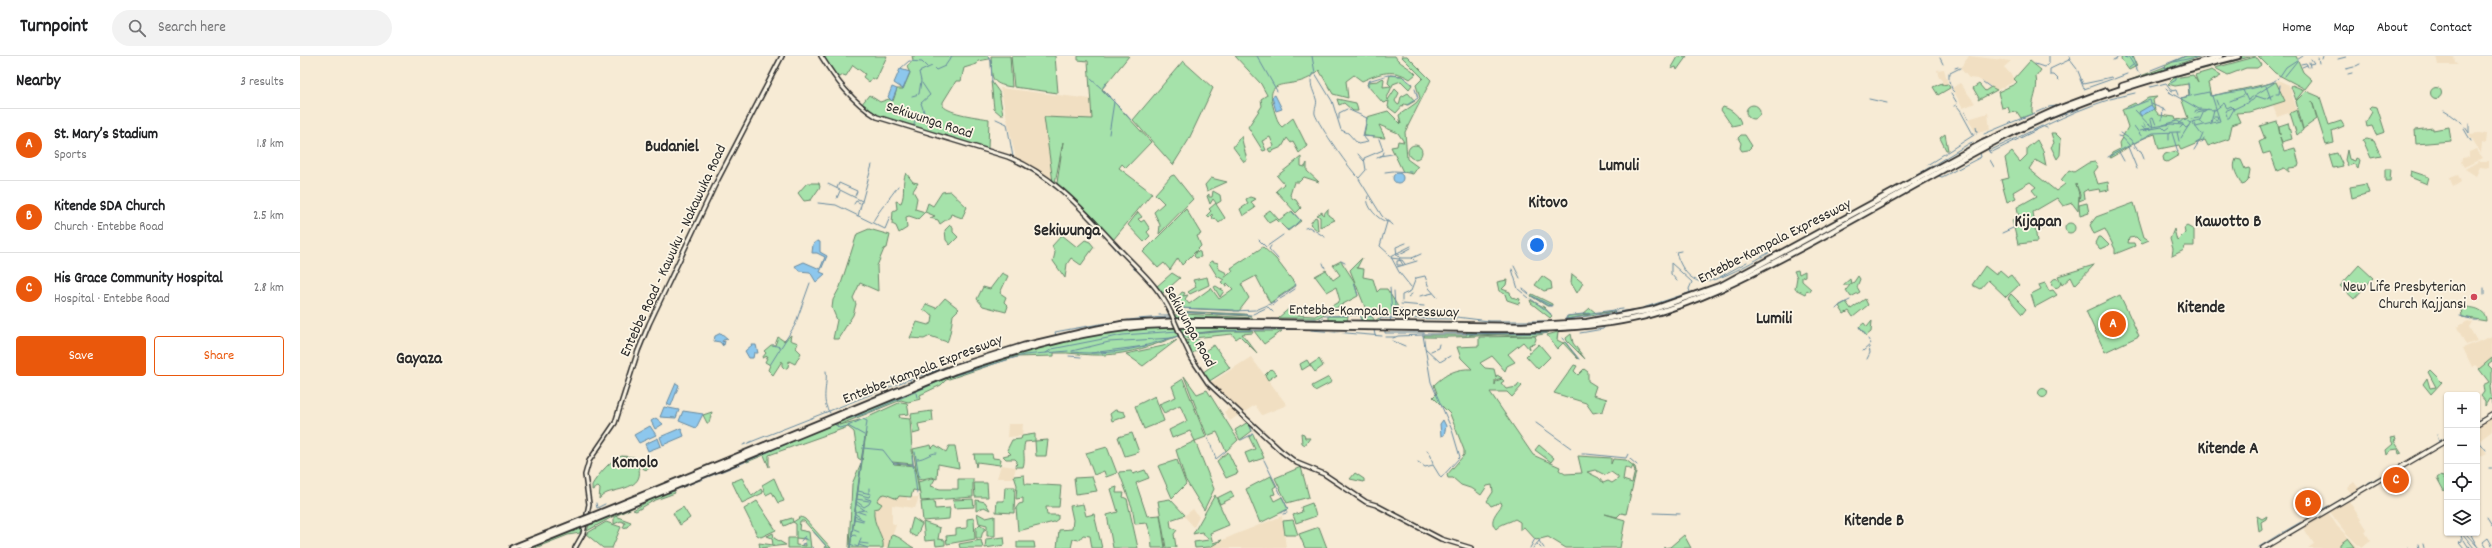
<!DOCTYPE html>
<html lang="en">
<head>
<meta charset="utf-8">
<style>
	:root { --surface:#fff; --page:#f2f2f2; --text:#202124; --muted:#757577; --line:#e0e0e0; --accent:#ea580c }
	body { margin:0; font-family:Dekko,sans-serif; background:var(--page); color:var(--text) }
	.controls { position:absolute; right:12px; bottom:12px; display:grid; overflow:hidden; border-radius:4px; box-shadow:0 1px 3px #0004 }
	.controls button { width:36px; height:36px; display:grid; place-items:center; padding:0; border:0; border-bottom:1px solid var(--line); background:var(--surface); color:var(--text); font:20px sans-serif }
	.you { position:absolute; left:1237px; top:189px; width:14px; height:14px; margin:-10px; border:3px solid #fff; border-radius:50%; background:#1a73e8; box-shadow:0 0 0 6px #1a73e833 }
	.badge { display:grid; place-items:center; width:26px; height:26px; border-radius:50%; background:var(--accent); color:#fff; font-size:13px; font-weight:700 }
	.pin { position:absolute; translate:-50% -50%; border:2px solid #fff; box-shadow:0 1px 4px #0006 }
	.list { margin:0; padding:0; list-style:none }
	h2 { display:flex; justify-content:space-between; align-items:center; height:52px; margin:0; padding:0 16px; font-size:17px }
	h2 small { font-size:13px; font-weight:400; color:var(--muted) }
	.list li { display:grid; grid-template-columns:26px 1fr auto; gap:12px; align-items:center; box-sizing:border-box; height:72px; padding:0 16px; border-top:1px solid var(--line) }
	.list b { display:block; font-size:15px; white-space:nowrap }
	.list p { margin:0; font-size:13px; white-space:nowrap; color:var(--muted) }
	.list em { font-size:13px; font-style:normal; color:var(--muted) }
	.actions { display:flex; gap:8px; padding:12px 16px }
	.actions a { flex:1; padding:9px 0; border:1px solid var(--accent); border-radius:4px; text-align:center; font-size:14px; color:var(--accent) }
	.actions .main { background:var(--accent); color:#fff }
	.icon { flex:none; width:22px; height:22px; fill:none; stroke:currentColor; stroke-width:2; stroke-linecap:round; stroke-linejoin:round }
	.map { position:relative; flex:none; width:2192px; height:492px; overflow:hidden }
	header { display:flex; align-items:center; gap:24px; box-sizing:border-box; height:56px; padding:0 20px; background:var(--surface); border-bottom:1px solid var(--line) }
	header strong { font-size:19px }
	nav { display:flex; gap:22px; margin-inline-start:auto; font-size:14px }
	.search { width:280px; height:36px; background:var(--page); display:flex; align-items:center; gap:10px; box-sizing:border-box; padding:0 14px; border-radius:22px; color:var(--muted); font-size:15px }
	main { display:flex }
	aside { flex:1; background:var(--surface) }
	.map>svg:first-child { display:block }
</style>
</head>
<body>
<header>
<strong>Turnpoint</strong>
<div class="search"><svg class="icon" aria-label="search" viewBox="0 0 24 24"><circle cx="10" cy="10" r="6"/><path d="M15 15l6 6"/></svg>Search here</div>
<nav><a>Home</a><a>Map</a><a>About</a><a>Contact</a></nav>
</header>
<main>
<aside>
<h2>Nearby<small>3 results</small></h2>
<ul class="list">
<li><span class="badge">A</span><div><b>St. Mary’s Stadium</b><p>Sports</p></div><em>1.8 km</em></li>
<li><span class="badge">B</span><div><b>Kitende SDA Church</b><p>Church · Entebbe Road</p></div><em>2.5 km</em></li>
<li><span class="badge">C</span><div><b>His Grace Community Hospital</b><p>Hospital · Entebbe Road</p></div><em>2.8 km</em></li>
</ul>
<div class="actions"><a class="main">Save</a><a>Share</a></div>
</aside>
<div class="map">
<svg width="2192" height="492" viewBox="0 0 2192 492">
	<rect width="100%" height="100%" fill="#f7ebd5"/>
	<filter id="ink" filterUnits="userSpaceOnUse"><feTurbulence type="fractalNoise" baseFrequency=".025" numOctaves="2"/><feDisplacementMap in="SourceGraphic" scale="8" xChannelSelector="R" yChannelSelector="G"/><feConvolveMatrix kernelMatrix="1 2 1 2 8 2 1 2 1" color-interpolation-filters="sRGB"/></filter>
	<g filter="url(#ink)">
		<g fill="#f1dfc2">
			<path d="M 1669,0 L 1711,5 L 1704,11 L 1716,24 L 1714,26 L 1697,34 L 1678,23 L 1669,22 L 1660,12 Z"/>
			<path d="M 2136,0 L 2154,0 L 2155,7 L 2158,9 L 2138,9 Z"/>
			<path d="M 1644,13 L 1648,28 L 1642,30 L 1642,22 L 1639,22 L 1637,14 Z"/>
			<path d="M 1978,24 L 1989,29 L 1997,54 L 1977,61 L 1972,47 L 1985,44 L 1976,26 Z"/>
			<path d="M 1660,27 L 1675,47 L 1663,52 L 1652,32 Z"/>
			<path d="M 700,32 L 791,43 L 792,63 L 744,61 L 753,126 L 716,103 Z"/>
			<path d="M 1688,57 L 1690,74 L 1676,77 L 1668,63 Z"/>
			<path d="M 2179,77 L 2186,78 L 2185,88 L 2182,87 L 2181,97 L 2169,78 Z"/>
			<path d="M 2176,93 L 2183,102 L 2164,111 L 2161,106 L 2162,102 L 2169,101 L 2169,96 Z"/>
			<path d="M 2179,105 L 2189,105 L 2189,112 L 2180,111 L 2176,120 L 2165,113 Z"/>
			<path d="M 2158,119 L 2161,126 L 2153,131 L 2150,122 Z"/>
			<path d="M 2168,265 L 2172,266 L 2169,271 L 2177,285 L 2166,289 L 2157,271 Z"/>
			<path d="M 2192,280 L 2192,302 L 2180,313 L 2175,309 L 2172,311 L 2163,292 Z"/>
			<path d="M 951,301 L 987,349 L 962,359 L 955,349 L 943,357 L 910,327 Z"/>
			<path d="M 932,350 L 940,358 L 930,365 L 924,356 Z"/>
			<path d="M 2192,362 L 2192,375 L 2179,385 L 2177,370 Z"/>
			<path d="M 708,368 L 723,368 L 722,380 L 707,381 Z"/>
			<path d="M 2177,384 L 2187,397 L 2177,402 Z"/>
			<path d="M 701,409 L 716,411 L 713,422 L 697,422 Z"/>
			<path d="M 2054,426 L 2060,434 L 2052,438 L 2047,432 Z"/>
			<path d="M 585,438 L 607,441 L 607,444 L 610,444 L 611,441 L 619,441 L 615,452 L 592,449 L 592,467 L 596,469 L 588,492 L 583,492 L 579,475 L 573,464 L 574,453 L 582,448 L 577,445 L 581,439 Z"/>
			<path d="M 2049,445 L 2067,473 L 2065,476 L 2071,485 L 2061,492 L 2045,476 L 2030,456 Z"/>
			<path d="M 893,453 L 899,461 L 894,471 L 884,460 Z"/>
			<path d="M 2028,456 L 2037,470 L 2059,492 L 2008,492 L 2014,488 L 2003,471 Z"/>
			<path d="M 982,460 L 986,492 L 905,492 L 934,479 Z"/>
		</g>
		<g fill="#a5e2aa" stroke="#68866a" fill-rule="evenodd">
			<path d="M 522,0 L 587,0 L 576,24 L 572,22 L 569,26 L 563,21 L 565,18 L 553,9 L 546,20 L 543,19 L 537,23 Z"/>
			<path d="M 612,0 L 688,0 L 689,3 L 678,5 L 677,8 L 664,12 L 661,25 L 656,25 L 643,46 L 643,50 C 650,58 678,61 689,63 L 688,93 L 579,60 L 561,49 L 569,39 L 580,46 L 589,43 L 593,45 L 597,33 L 603,33 L 610,17 L 607,11 L 613,4 Z"/>
			<path d="M 691,0 L 710,0 L 712,31 C 689,28 692,21 691,0 Z"/>
			<path d="M 711,0 L 755,0 L 758,37 L 714,31 Z"/>
			<path d="M 778,0 L 829,0 L 802,33 L 851,86 L 826,112 L 822,108 L 819,112 L 852,137 L 813,184 L 792,160 L 757,127 L 763,86 L 755,127 L 753,126 L 744,61 L 792,63 L 788,5 L 778,4 Z"/>
			<path d="M 935,0 L 1095,0 C 1099,8 1110,11 1116,18 L 1110,23 C 1093,12 1080,17 1062,25 L 1054,19 L 1046,25 L 1048,42 L 1033,38 L 1019,14 C 994,42 955,8 979,68 L 982,71 L 993,62 L 1007,90 L 999,97 L 993,86 L 991,87 L 987,82 L 982,91 L 970,96 L 968,93 L 974,90 L 970,81 L 962,85 L 966,94 L 963,95 L 948,71 L 962,50 L 961,43 L 967,39 L 961,28 Z"/>
			<path d="M 1101,0 L 1107,0 L 1131,24 L 1105,76 L 1107,103 L 1118,111 L 1113,118 L 1103,116 L 1091,91 L 1097,90 L 1098,85 L 1104,86 L 1098,77 L 1079,69 L 1085,82 L 1064,80 L 1067,61 L 1088,55 L 1101,68 L 1099,59 L 1116,47 L 1120,42 L 1116,29 L 1123,22 Z"/>
			<path d="M 1387,0 L 1377,14 L 1376,11 L 1371,13 L 1378,1 Z"/>
			<path d="M 1822,0 L 1833,0 L 1837,10 L 1829,14 L 1821,3 Z"/>
			<path d="M 1885,0 L 1901,0 L 1866,13 L 1865,10 Z"/>
			<path d="M 1942,0 L 1955,0 L 1961,9 L 1957,12 L 1946,12 L 1928,19 L 1915,12 L 1955,1 L 1953,0 L 1877,20 L 1876,18 Z"/>
			<path d="M 1958,0 L 1996,0 L 2003,16 L 2012,24 L 2005,33 L 1975,17 Z"/>
			<path d="M 883,5 L 913,32 L 888,85 L 873,109 L 833,64 Z"/>
			<path d="M 1730,5 L 1741,14 L 1736,21 C 1739,35 1731,44 1732,58 L 1721,62 L 1717,56 L 1710,57 L 1708,51 L 1702,52 L 1698,36 L 1715,28 L 1717,26 L 1714,23 Z"/>
			<path d="M 1864,11 L 1865,13 L 1823,27 Z"/>
			<path d="M 1912,14 L 1921,20 L 1908,27 L 1911,40 L 1976,26 L 1985,45 L 1950,56 L 1936,57 L 1940,66 L 1932,69 L 1929,83 L 1908,90 L 1905,84 L 1881,94 L 1879,89 L 1859,93 L 1855,78 C 1838,83 1825,94 1810,102 L 1812,97 L 1820,93 L 1819,87 L 1828,71 L 1822,53 L 1835,47 L 1837,49 L 1848,42 L 1857,41 L 1853,44 L 1855,54 L 1859,59 L 1875,61 L 1876,64 L 1888,62 L 1881,42 L 1889,40 L 1888,28 L 1875,30 L 1868,28 L 1874,22 L 1893,19 L 1898,27 L 1895,19 Z"/>
			<path d="M 1090,19 L 1102,20 L 1112,29 L 1109,33 L 1101,25 L 1093,28 L 1087,42 L 1088,44 L 1095,33 L 1099,37 L 1095,45 L 1097,48 L 1099,49 L 1101,41 L 1108,37 L 1115,45 L 1108,49 L 1104,48 L 1096,57 L 1088,51 L 1089,45 L 1083,47 L 1067,29 L 1068,26 L 1078,25 L 1083,22 L 1084,23 L 1083,31 L 1091,30 L 1088,27 Z"/>
			<path d="M 691,25 L 699,36 L 703,59 L 701,59 L 694,53 Z"/>
			<path d="M 1642,27 L 1642,29 L 1648,28 L 1650,32 L 1638,39 L 1633,31 Z"/>
			<path d="M 1679,28 L 1685,35 L 1691,31 L 1697,34 L 1678,44 L 1679,42 L 1673,32 Z"/>
			<path d="M 1992,29 L 2004,34 L 1996,44 L 1991,31 Z"/>
			<circle cx="2136" cy="37" r="5.5"/>
			<path d="M 2006,35 L 2020,41 L 2029,69 L 2041,65 L 2044,70 L 2032,75 L 2034,87 L 2026,89 L 2012,45 L 2017,63 L 2003,73 L 1996,45 Z"/>
			<path d="M 1037,43 L 1056,47 L 1058,55 L 1053,55 L 1044,47 L 1039,49 Z"/>
			<circle cx="1453" cy="56" r="7"/>
			<path d="M 2071,50 L 2077,51 L 2085,76 L 2076,79 L 2072,70 L 2067,71 L 2066,66 L 2072,56 L 2069,52 Z"/>
			<path d="M 1423,51 C 1431,53 1440,60 1441,68 L 1432,70 L 1421,54 Z"/>
			<path d="M 1997,54 L 2003,74 L 1997,79 L 1990,57 Z"/>
			<path d="M 1977,65 L 1980,79 L 1979,70 L 1988,67 L 1992,83 L 1982,86 L 1980,81 L 1984,95 L 1995,92 L 1999,108 L 1998,111 L 1989,112 L 1989,116 L 1984,112 L 1977,115 L 1970,96 L 1963,98 L 1959,86 L 1965,83 L 1960,70 Z"/>
			<path d="M 2149,71 L 2151,85 L 2116,88 L 2115,74 L 2133,72 L 2133,74 Z"/>
			<path d="M 1751,77 L 1755,77 L 1761,83 L 1760,99 L 1757,103 L 1751,91 L 1754,87 Z"/>
			<path d="M 1645,78 L 1648,94 L 1646,94 L 1640,82 Z"/>
			<path d="M 1441,79 L 1445,79 L 1452,90 L 1448,94 L 1442,95 L 1440,92 L 1441,87 L 1438,82 Z"/>
			<path d="M 941,80 L 947,104 L 944,106 L 933,91 Z"/>
			<path d="M 2067,83 L 2074,85 L 2081,100 L 2071,102 L 2063,84 Z"/>
			<path d="M 1737,84 L 1743,95 L 1746,110 L 1735,104 L 1729,113 L 1756,135 L 1765,128 L 1761,124 L 1769,114 L 1774,116 L 1788,107 L 1795,106 L 1798,111 L 1794,116 L 1798,128 L 1808,126 L 1809,134 L 1800,136 L 1799,133 L 1788,135 L 1788,133 L 1783,136 L 1784,143 L 1779,145 L 1780,138 L 1776,128 L 1779,138 L 1778,155 L 1772,147 L 1763,150 L 1757,142 L 1733,156 L 1737,186 L 1718,188 L 1712,164 L 1719,161 L 1717,151 L 1737,140 L 1732,134 L 1736,131 L 1730,126 L 1713,136 L 1716,142 L 1707,146 L 1701,124 L 1709,122 L 1705,102 L 1712,96 L 1720,106 L 1727,99 L 1727,92 Z"/>
			<circle cx="1115" cy="96" r="7"/>
			<path d="M 2047,94 L 2049,103 L 2055,105 L 2056,102 L 2060,104 L 2058,113 L 2054,108 L 2048,110 L 2045,104 Z"/>
			<path d="M 1876,95 L 1879,99 L 1867,106 L 1864,105 L 1863,101 L 1865,98 Z"/>
			<path d="M 2037,97 L 2043,110 L 2033,112 L 2029,99 Z"/>
			<path d="M 1001,101 L 1001,110 L 1005,111 L 1007,107 L 1007,115 L 1019,126 L 1004,121 L 999,126 L 994,126 L 990,139 L 993,143 L 996,144 L 1001,152 L 996,157 L 976,135 L 984,128 L 977,120 Z"/>
			<path d="M 1936,103 L 1941,104 L 1945,113 L 1949,112 L 1950,114 L 1948,125 L 1945,128 L 1942,129 C 1938,120 1931,113 1936,103 Z"/>
			<path d="M 2085,113 L 2091,113 L 2090,125 L 2085,125 Z"/>
			<path d="M 2111,115 L 2129,121 L 2127,128 L 2110,121 Z"/>
			<path d="M 606,117 L 613,126 L 618,127 L 613,135 L 617,142 L 615,153 L 625,156 L 618,163 L 609,160 L 606,161 L 607,172 L 599,177 L 596,170 L 592,168 L 593,155 L 597,153 L 596,145 L 601,147 C 606,137 601,127 606,117 Z"/>
			<path d="M 874,119 L 893,143 L 859,178 L 860,169 L 854,156 L 864,147 L 855,138 L 871,120 Z"/>
			<path d="M 911,122 L 927,126 L 907,135 L 905,129 Z"/>
			<path d="M 507,127 L 519,127 L 520,131 L 511,144 L 504,145 L 498,137 Z"/>
			<path d="M 2066,128 L 2069,137 L 2052,142 L 2050,131 Z"/>
			<path d="M 650,135 L 667,151 L 662,162 L 651,158 L 650,161 L 640,168 L 638,164 L 630,162 L 635,160 L 625,156 L 628,147 L 633,150 L 642,136 Z"/>
			<path d="M 913,135 L 920,139 L 921,145 L 916,148 L 925,162 L 919,167 L 915,162 L 913,164 L 912,158 L 909,161 L 907,159 L 911,155 L 909,153 L 916,147 L 913,143 L 910,148 L 907,140 L 909,138 L 909,141 L 912,141 Z"/>
			<path d="M 950,141 L 956,143 L 951,146 L 955,152 L 943,160 L 940,153 L 948,148 L 946,143 Z"/>
			<path d="M 1787,147 L 1789,157 L 1780,160 L 1779,149 Z"/>
			<path d="M 1834,147 L 1844,181 L 1849,184 L 1842,187 L 1836,181 L 1829,182 L 1828,187 L 1834,187 L 1835,190 L 1815,198 L 1815,193 L 1805,173 L 1794,178 L 1790,169 L 1796,161 Z"/>
			<path d="M 886,153 L 901,178 L 897,180 L 901,190 L 896,195 L 900,196 L 901,201 L 896,202 L 894,200 L 896,195 L 882,209 L 878,202 L 870,214 L 864,207 L 858,212 L 843,196 Z"/>
			<path d="M 1028,153 L 1028,159 L 1035,164 L 1020,171 L 1020,161 L 1017,159 L 1022,156 L 1023,159 Z"/>
			<path d="M 970,154 L 979,164 L 992,155 L 1001,165 L 988,175 L 976,163 L 969,167 L 963,159 Z"/>
			<path d="M 838,156 L 842,161 L 838,163 L 841,166 L 844,164 L 850,173 L 847,176 L 850,180 L 844,186 L 828,169 Z"/>
			<path d="M 1015,161 L 1017,162 L 1018,175 L 1010,168 Z"/>
			<circle cx="1741" cy="169" r="4.5"/>
			<circle cx="1770" cy="172" r="5"/>
			<path d="M 650,169 L 653,171 L 653,176 L 658,181 L 650,189 L 646,184 L 645,174 Z"/>
			<path d="M 1887,170 L 1894,174 L 1894,190 L 1885,190 L 1884,194 L 1872,200 L 1873,193 L 1870,183 L 1874,173 L 1877,185 L 1885,177 L 1884,172 Z"/>
			<path d="M 569,173 L 590,179 L 587,192 L 584,193 L 577,210 L 578,235 L 560,227 L 553,242 L 556,248 L 553,259 L 538,283 L 533,283 L 537,264 L 532,252 L 533,244 L 540,231 L 557,178 Z"/>
			<path d="M 762,179 L 777,191 L 785,184 L 790,186 L 794,191 L 781,209 L 771,202 L 767,208 L 765,222 L 753,205 L 755,197 L 752,190 Z"/>
			<path d="M 1798,181 L 1801,181 L 1809,189 L 1800,193 L 1795,187 Z"/>
			<path d="M 963,191 L 976,203 L 996,229 L 970,247 L 956,220 L 941,228 L 949,242 L 939,255 L 876,252 L 872,248 L 875,245 L 871,245 L 871,243 L 878,241 L 882,236 L 885,237 L 883,240 L 888,239 L 885,243 L 889,248 L 911,232 L 919,243 L 933,233 L 927,227 L 926,230 L 924,229 L 921,226 L 924,224 L 917,220 L 909,207 L 911,205 L 918,207 L 919,213 L 927,217 L 924,222 L 933,215 L 931,212 Z"/>
			<path d="M 1062,202 L 1057,212 L 1064,213 L 1063,221 L 1073,223 L 1077,236 L 1080,233 L 1087,233 L 1097,249 L 1100,260 L 1067,256 L 1050,214 Z"/>
			<path d="M 1041,205 L 1054,225 L 1058,240 L 1017,262 L 978,262 L 991,251 L 997,259 L 1015,260 L 1040,245 L 1036,231 L 1027,236 L 1015,220 L 1026,214 L 1033,224 L 1040,219 L 1033,209 Z"/>
			<path d="M 1794,209 L 1775,229 L 1771,221 L 1762,229 L 1758,220 Z"/>
			<path d="M 2059,209 L 2073,222 L 2054,243 L 2040,230 Z"/>
			<path d="M 1685,210 L 1696,219 L 1700,214 L 1708,221 L 1711,219 L 1719,229 L 1706,241 L 1688,224 L 1680,233 L 1672,229 Z"/>
			<path d="M 1498,214 L 1499,218 L 1505,215 L 1505,220 L 1502,221 L 1502,225 L 1511,233 L 1510,236 L 1507,234 L 1505,238 L 1495,233 L 1497,221 L 1494,215 Z"/>
			<path d="M 702,217 L 708,220 L 700,237 L 706,241 L 704,246 L 708,250 L 706,256 L 683,250 L 677,243 L 683,231 L 690,233 Z"/>
			<path d="M 872,217 L 880,222 L 862,238 L 856,231 Z"/>
			<path d="M 1272,218 L 1283,227 L 1277,237 L 1271,227 Z"/>
			<path d="M 1242,220 L 1251,226 L 1252,233 L 1244,235 L 1235,229 Z"/>
			<path d="M 1558,220 L 1560,223 L 1557,231 L 1560,236 L 1551,241 L 1546,234 L 1550,229 L 1543,229 L 1550,223 L 1551,228 L 1554,226 Z"/>
			<path d="M 907,221 L 909,229 L 890,238 L 888,236 L 896,231 L 893,224 Z"/>
			<circle cx="1756" cy="227" r="4.5"/>
			<path d="M 1207,224 L 1206,229 L 1202,233 L 1210,236 L 1211,241 L 1220,243 L 1219,248 L 1207,244 L 1205,238 L 1199,235 L 1197,226 Z"/>
			<path d="M 1745,227 L 1749,235 L 1753,234 L 1757,239 L 1735,251 L 1731,238 L 1741,233 L 1739,229 Z"/>
			<path d="M 916,230 L 924,235 L 920,241 L 914,231 Z"/>
			<path d="M 1232,238 L 1252,248 L 1252,249 L 1247,250 L 1231,240 Z"/>
			<path d="M 1711,238 L 1726,253 L 1722,258 L 1708,242 Z"/>
			<path d="M 1820,239 L 1839,280 L 1805,296 L 1786,255 Z"/>
			<path d="M 645,242 L 659,253 L 653,259 C 652,266 650,281 647,286 L 630,280 L 624,283 L 610,282 L 617,266 L 628,269 L 632,267 L 633,259 L 623,254 L 626,248 L 636,252 Z"/>
			<path d="M 1565,243 L 1568,249 L 1553,261 L 1549,255 L 1544,258 L 1539,250 L 1546,246 L 1551,253 Z"/>
			<path d="M 1230,244 L 1244,251 L 1252,260 L 1250,262 L 1231,247 Z"/>
			<path d="M 2161,251 C 2172,251 2186,252 2186,265 L 2162,261 Z"/>
			<path d="M 1290,252 L 1296,257 L 1315,255 L 1266,263 L 1268,260 L 1290,258 L 1283,258 Z"/>
			<path d="M 1062,254 L 1071,259 L 1075,265 L 1079,262 L 1080,266 L 1061,266 Z"/>
			<path d="M 875,255 L 945,258 L 951,260 L 874,256 Z"/>
			<path d="M 874,259 L 884,258 L 953,262 L 876,263 Z"/>
			<path d="M 1028,260 L 1048,260 L 1047,266 L 1028,266 Z"/>
			<path d="M 1572,265 L 1571,276 L 1566,280 L 1559,271 L 1564,267 L 1567,271 Z"/>
			<path d="M 875,270 L 878,280 C 855,289 829,298 804,299 C 787,300 771,296 754,297 L 754,300 L 715,301 L 646,324 L 641,329 L 620,339 L 621,343 L 608,346 L 601,344 L 539,369 L 564,363 L 601,346 L 607,347 L 609,358 L 599,359 L 600,362 L 610,363 L 613,408 L 592,406 L 594,408 L 615,410 L 619,435 L 613,434 L 611,441 L 599,440 L 597,443 L 585,438 L 581,439 L 577,445 L 582,448 L 579,452 L 574,453 C 572,470 585,480 583,492 L 550,492 L 566,377 L 561,404 L 558,402 L 554,376 L 548,371 L 469,399 L 469,411 L 464,399 L 447,406 L 445,403 L 534,367 L 535,369 L 538,369 L 535,367 C 573,353 609,334 647,320 C 719,293 798,273 875,270 Z"/>
			<path d="M 879,270 L 950,271 L 951,274 L 914,275 L 882,279 Z"/>
			<path d="M 1251,274 L 1248,277 L 1204,276 L 1205,275 Z"/>
			<path d="M 927,275 L 952,275 L 953,277 L 942,278 L 957,297 L 940,280 L 936,283 L 932,278 L 884,283 L 882,279 Z"/>
			<path d="M 954,275 L 982,275 L 964,288 Z"/>
			<path d="M 1166,275 L 1178,275 L 1178,277 L 1169,279 L 1247,277 C 1231,282 1214,279 1198,279 C 1173,280 1149,282 1124,281 L 1124,279 L 1167,279 Z"/>
			<path d="M 1258,276 L 1257,284 L 1263,287 L 1265,286 L 1278,303 L 1263,287 L 1257,293 L 1247,279 Z"/>
			<path d="M 1271,278 L 1273,287 L 1285,303 L 1267,285 L 1266,282 Z"/>
			<path d="M 491,279 L 490,284 L 498,287 L 496,292 L 501,297 L 495,308 L 489,305 L 488,311 L 485,313 L 482,310 L 482,305 L 473,319 L 468,314 L 470,309 L 465,306 L 468,300 L 462,302 L 466,297 L 464,295 L 471,289 L 475,289 L 478,281 L 484,285 Z"/>
			<path d="M 1235,280 L 1236,283 L 1234,288 L 1229,289 L 1230,294 L 1223,286 L 1208,298 L 1215,306 L 1207,310 L 1205,315 L 1192,300 L 1180,307 L 1185,312 L 1194,313 L 1196,321 L 1197,319 L 1202,322 L 1195,324 L 1195,329 L 1196,325 L 1202,323 L 1204,325 L 1201,327 L 1206,333 L 1217,331 L 1219,327 L 1222,330 L 1212,341 L 1207,336 L 1190,336 L 1233,399 L 1260,411 L 1259,414 L 1265,418 L 1282,417 L 1278,400 L 1311,402 L 1311,408 L 1313,403 L 1326,404 L 1335,411 L 1336,416 L 1326,458 L 1321,457 L 1317,461 L 1305,458 L 1325,464 L 1320,492 L 1266,492 L 1248,481 L 1236,484 L 1224,471 L 1220,474 L 1220,466 L 1215,463 C 1208,467 1202,467 1196,473 C 1188,465 1197,456 1202,449 L 1201,446 L 1191,450 L 1187,445 L 1193,436 L 1192,429 L 1187,430 L 1181,439 L 1173,433 L 1161,429 L 1153,422 L 1148,422 L 1147,419 L 1164,399 L 1164,394 L 1150,358 L 1133,341 L 1137,337 L 1134,329 C 1145,318 1157,312 1172,313 L 1161,302 L 1157,291 L 1179,290 L 1179,281 ZM 1333,410 L 1335,415 L 1332,427 L 1323,424 L 1325,411 L 1331,414 ZM 1295,414 L 1305,419 L 1311,416 L 1318,421 L 1318,423 L 1312,427 L 1308,425 L 1303,427 L 1299,422 L 1287,416 Z"/>
			<path d="M 896,283 L 901,285 L 896,287 L 900,292 L 890,299 L 885,285 Z"/>
			<path d="M 877,284 L 843,310 L 826,298 L 863,290 Z"/>
			<path d="M 1239,288 L 1250,301 L 1238,313 L 1226,300 Z"/>
			<path d="M 914,289 L 930,312 L 908,326 L 902,317 L 913,309 L 903,296 Z"/>
			<path d="M 2192,302 L 2192,306 L 2188,309 L 2192,313 L 2192,327 L 2190,329 L 2192,348 L 2192,344 L 2189,343 L 2185,350 L 2185,345 L 2181,340 L 2184,336 L 2183,329 L 2189,326 L 2179,313 Z"/>
			<path d="M 1019,303 L 1023,310 L 1015,316 L 1010,309 L 1002,314 L 1000,308 L 1007,304 L 1010,309 Z"/>
			<path d="M 1274,309 L 1277,310 L 1274,315 L 1278,319 L 1284,313 L 1288,316 L 1288,325 L 1296,330 L 1293,339 L 1307,343 L 1303,355 L 1293,357 L 1286,347 L 1254,337 Z"/>
			<path d="M 971,313 L 977,318 L 968,324 L 965,319 Z"/>
			<path d="M 2130,314 L 2142,326 L 2131,338 L 2123,328 L 2127,322 L 2130,332 L 2136,331 L 2128,316 Z"/>
			<path d="M 884,320 L 897,338 L 907,334 L 938,384 L 926,395 L 917,376 L 907,380 Z"/>
			<path d="M 1029,321 L 1032,326 L 1015,335 L 1012,330 Z"/>
			<path d="M 883,323 L 906,381 L 895,385 L 914,433 L 904,454 L 885,423 L 876,394 L 895,385 L 890,375 L 872,382 L 869,374 L 887,365 L 880,349 L 864,357 L 859,348 L 876,341 L 872,330 Z"/>
			<circle cx="1743" cy="337" r="4.5"/>
			<path d="M 855,340 L 864,365 L 844,373 L 835,350 Z"/>
			<path d="M 815,354 L 824,356 L 826,360 L 812,365 L 810,358 Z"/>
			<path d="M 632,355 L 633,365 L 618,368 L 620,376 L 613,378 L 611,358 Z"/>
			<path d="M 412,356 L 409,367 L 407,367 L 403,359 Z"/>
			<path d="M 948,366 L 952,375 L 940,384 L 935,374 Z"/>
			<path d="M 832,377 L 839,396 L 825,400 L 818,381 Z"/>
			<path d="M 1001,377 L 1004,378 L 1005,382 L 1010,382 L 1005,389 L 1002,387 Z"/>
			<path d="M 735,378 L 735,385 L 748,384 L 746,400 L 736,400 L 735,385 L 725,386 C 722,396 726,403 723,411 L 716,411 L 717,405 L 715,403 L 706,403 L 703,400 L 711,398 L 707,394 L 712,384 L 721,383 L 722,380 Z"/>
			<path d="M 953,378 L 964,402 L 949,407 L 945,397 L 955,393 L 949,381 Z"/>
			<path d="M 2095,381 L 2096,384 L 2094,385 L 2102,397 L 2099,398 L 2098,393 L 2091,394 L 2087,399 L 2086,394 L 2093,388 L 2090,382 Z"/>
			<path d="M 631,389 L 632,392 L 635,389 L 646,396 L 649,390 L 655,390 L 659,412 L 638,408 L 637,423 L 632,421 L 618,424 L 613,393 Z"/>
			<path d="M 1239,389 L 1254,402 L 1251,406 L 1235,394 Z"/>
			<path d="M 807,391 L 817,417 L 806,421 L 804,415 L 794,419 L 786,397 Z"/>
			<path d="M 928,396 L 938,417 L 926,422 L 917,405 Z"/>
			<path d="M 674,398 L 692,398 L 693,402 L 701,403 L 700,409 L 677,406 L 676,411 Z"/>
			<path d="M 322,400 L 334,401 C 335,405 338,409 339,413 C 343,432 318,433 307,437 C 304,438 301,441 299,443 L 300,433 L 298,431 L 292,434 L 292,429 C 297,420 312,402 322,400 Z"/>
			<path d="M 877,404 L 886,428 L 872,442 L 858,410 Z"/>
			<circle cx="346" cy="409" r="4.5"/>
			<path d="M 561,407 L 550,492 L 549,492 L 552,428 Z"/>
			<path d="M 1001,411 L 1009,441 L 987,447 L 975,422 Z"/>
			<path d="M 845,414 L 849,422 L 836,427 L 847,460 L 860,459 L 865,492 L 852,492 L 851,479 L 847,467 L 835,468 L 832,451 L 819,416 L 831,415 L 833,418 Z"/>
			<path d="M 1055,417 L 1064,423 L 1064,426 L 1050,423 Z"/>
			<path d="M 724,419 L 725,428 L 761,430 L 759,451 L 746,451 L 747,459 L 758,459 L 758,463 L 754,466 L 718,475 L 716,452 L 719,448 L 723,447 L 723,442 L 716,443 L 717,429 L 714,420 Z"/>
			<path d="M 2141,419 L 2147,426 L 2147,432 L 2144,435 L 2137,422 Z"/>
			<path d="M 971,420 L 976,430 L 973,432 L 975,438 L 971,439 L 974,445 L 982,441 L 988,453 L 960,467 L 946,433 Z"/>
			<path d="M 792,421 L 797,435 L 776,438 L 774,422 Z"/>
			<path d="M 442,422 L 452,440 L 461,433 L 463,437 L 442,447 L 432,426 Z"/>
			<path d="M 474,422 L 484,445 L 478,447 L 472,436 L 466,439 L 462,429 Z"/>
			<path d="M 632,422 L 635,423 L 631,430 L 640,433 L 658,433 L 658,423 L 673,423 L 673,441 L 621,445 L 618,426 Z"/>
			<path d="M 674,427 L 687,427 L 688,441 L 675,441 Z"/>
			<path d="M 705,431 L 715,431 L 714,457 L 696,456 L 697,445 L 704,445 Z"/>
			<path d="M 817,431 L 816,437 L 824,437 L 823,441 L 827,443 L 838,492 L 813,492 L 807,459 L 818,456 L 811,433 Z"/>
			<circle cx="2006" cy="438" r="5"/>
			<path d="M 367,435 L 368,437 L 374,435 L 375,437 L 353,445 L 336,455 L 333,454 C 345,447 354,441 367,435 Z"/>
			<path d="M 931,435 L 934,441 L 920,448 L 917,442 Z"/>
			<path d="M 915,439 L 929,469 L 910,477 L 913,487 L 922,484 L 910,491 L 895,492 L 894,486 L 909,484 L 902,476 L 893,478 Z"/>
			<path d="M 349,442 L 345,446 L 315,460 L 331,466 L 327,471 L 323,472 L 325,467 L 321,465 L 314,468 L 314,460 L 287,475 L 290,466 Z"/>
			<path d="M 673,443 L 674,451 L 654,452 L 653,444 Z"/>
			<path d="M 870,443 L 885,459 L 870,464 L 871,471 L 877,474 L 874,478 L 876,491 L 866,492 L 858,445 Z"/>
			<path d="M 676,444 L 685,446 L 690,454 L 684,451 L 676,455 Z"/>
			<path d="M 457,445 L 476,474 L 461,481 L 457,479 L 444,453 Z"/>
			<path d="M 634,445 L 635,453 L 650,452 L 649,463 L 623,465 L 621,446 Z"/>
			<path d="M 1012,447 L 1016,460 L 996,467 L 993,459 L 1002,456 L 1001,451 Z"/>
			<path d="M 783,448 L 786,460 L 794,458 L 802,492 L 792,492 L 790,480 L 783,479 L 779,484 L 773,483 L 771,492 L 757,492 L 759,474 L 772,473 L 773,464 L 770,450 Z"/>
			<path d="M 383,451 L 390,462 L 380,469 L 373,457 Z"/>
			<path d="M 677,457 L 686,462 L 695,460 L 695,480 L 687,480 L 687,469 L 679,467 Z"/>
			<path d="M 1957,460 L 1962,463 L 1967,460 L 1966,463 L 1961,466 L 1962,474 L 1959,476 Z"/>
			<path d="M 501,461 L 505,463 L 531,492 L 525,492 L 526,490 L 504,465 L 500,465 L 499,474 L 509,476 L 511,492 L 488,492 L 488,482 L 496,482 L 496,468 L 493,466 L 484,470 L 482,465 L 492,462 L 493,466 ZM 496,482 L 505,483 L 506,490 L 496,489 Z"/>
			<path d="M 613,462 L 622,468 L 616,481 L 609,477 Z"/>
			<path d="M 674,462 L 675,483 L 647,488 L 646,480 L 656,479 L 656,473 L 667,472 L 667,463 Z"/>
			<path d="M 993,464 L 998,479 L 985,479 L 983,465 Z"/>
			<path d="M 306,466 L 321,471 L 312,492 L 303,492 L 286,478 Z"/>
			<path d="M 623,466 L 640,472 L 638,483 L 645,484 L 645,489 L 636,490 L 635,484 L 625,485 Z"/>
			<path d="M 680,468 L 686,473 L 683,475 L 681,482 L 676,482 L 676,472 Z"/>
			<path d="M 282,469 L 280,477 L 268,479 L 235,492 L 232,490 Z"/>
			<path d="M 1019,471 L 1027,492 L 1005,492 L 999,478 Z"/>
			<path d="M 473,477 L 474,482 L 486,489 L 460,492 L 459,487 L 473,489 L 472,482 L 467,480 Z"/>
			<path d="M 591,479 C 601,480 606,488 614,492 L 588,492 Z"/>
			<path d="M 1384,479 L 1391,492 L 1364,492 L 1370,491 Z"/>
			<path d="M 704,481 L 705,489 L 685,492 L 686,483 Z"/>
			<path d="M 2048,482 L 2055,491 L 2040,492 L 2040,488 Z"/>
			<path d="M 681,484 L 683,492 L 660,492 L 659,488 Z"/>
			<path d="M 717,486 L 734,486 L 735,492 L 717,492 Z"/>
		</g>
		<g fill="#8dc7ed" stroke="#66899f">
			<path d="M 600,13 L 610,16 L 603,33 L 594,27 Z"/>
			<path d="M 592,31 L 597,33 L 592,45 L 588,41 Z"/>
			<path d="M 975,39 L 982,53 L 976,55 L 972,41 Z"/>
			<path d="M 1851,49 L 1854,53 L 1841,60 L 1839,56 Z"/>
			<circle cx="1098" cy="122" r="5"/>
			<path d="M 517,185 L 520,186 L 520,196 L 527,200 L 520,216 L 525,218 L 516,226 L 510,216 L 499,215 L 495,210 L 504,206 L 520,213 L 525,201 L 517,197 L 512,197 L 513,188 Z"/>
			<path d="M 421,277 L 428,283 L 423,284 L 422,286 L 425,285 L 424,289 L 422,287 L 423,290 L 420,286 L 414,285 L 415,280 Z"/>
			<path d="M 452,289 L 456,289 L 458,297 L 454,297 L 453,302 L 449,302 L 445,295 Z"/>
			<path d="M 376,327 L 379,329 L 371,350 L 367,348 Z"/>
			<path d="M 364,351 L 379,354 L 376,362 L 360,361 Z"/>
			<path d="M 383,355 L 403,358 L 396,372 L 379,365 Z"/>
			<path d="M 356,362 L 363,368 L 355,373 L 351,365 Z"/>
			<path d="M 1143,364 L 1146,370 L 1144,379 L 1141,380 L 1140,368 Z"/>
			<path d="M 350,370 L 356,379 L 339,387 L 334,379 Z"/>
			<path d="M 381,372 L 384,380 L 363,389 L 360,381 Z"/>
			<path d="M 358,382 L 361,390 L 348,395 L 345,388 Z"/>
		</g>
		<g fill="none" stroke-linecap="round" stroke-linejoin="round">
			<g stroke="#66899f" stroke-width="1">
				<path d="M 957,0 L 977,35"/>
				<path d="M 1012,0 L 1015,17 L 1032,45 L 1041,74 L 1048,77 L 1058,88 L 1068,86 L 1063,80 L 1067,62 L 1047,53 L 1039,57 L 1039,63"/>
				<path d="M 1828,0 L 1838,16"/>
				<path d="M 1832,0 L 1837,13"/>
				<path d="M 688,1 L 691,5 L 692,27"/>
				<path d="M 1640,2 L 1643,8"/>
				<path d="M 2018,2 L 2019,7"/>
				<path d="M 2022,3 L 2023,0"/>
				<path d="M 2038,3 L 2046,1"/>
				<path d="M 1770,4 L 1777,13"/>
				<path d="M 1813,4 L 1821,0 L 1827,2"/>
				<path d="M 1874,6 L 1900,0"/>
				<path d="M 2009,6 L 2010,11"/>
				<path d="M 1735,8 L 1744,11 L 1749,8 L 1749,0"/>
				<path d="M 2001,8 L 2006,7 L 2008,11"/>
				<path d="M 2010,8 L 2014,7 L 2011,3"/>
				<path d="M 1864,10 L 1866,13 L 1909,0"/>
				<path d="M 2056,10 L 2060,8"/>
				<path d="M 2002,11 L 2007,9"/>
				<path d="M 601,12 L 609,5 L 622,6 L 627,11"/>
				<path d="M 1655,12 L 1658,11"/>
				<path d="M 1829,12 L 1833,9"/>
				<path d="M 2046,13 L 2054,11"/>
				<path d="M 1851,14 L 1886,0"/>
				<path d="M 1778,15 L 1783,28 L 1802,24"/>
				<path d="M 1014,17 C 1007,26 1014,35 1016,43 C 1018,48 1014,53 1015,58 C 1018,68 1052,117 1059,122 L 1066,114 L 1064,102 L 1083,94 L 1079,83"/>
				<path d="M 1840,18 L 1841,19"/>
				<path d="M 2048,18 L 2052,17"/>
				<path d="M 1650,19 L 1650,17 L 1660,12"/>
				<path d="M 1980,20 L 1986,11 L 2003,0"/>
				<path d="M 1985,20 L 1997,5"/>
				<path d="M 1103,21 L 1112,28"/>
				<path d="M 791,23 L 801,32"/>
				<path d="M 1649,23 L 1649,17"/>
				<path d="M 1780,23 L 1784,33 L 1812,23"/>
				<path d="M 1803,23 L 1811,21 L 1812,23"/>
				<path d="M 1814,23 L 1827,18"/>
				<path d="M 1759,24 L 1754,19 L 1750,19 L 1750,13 L 1771,3 L 1770,0"/>
				<path d="M 1649,25 L 1650,28"/>
				<path d="M 1683,26 L 1690,31"/>
				<path d="M 1871,27 L 1876,24 L 1876,18"/>
				<path d="M 1888,27 L 1890,40 L 1909,36 L 1910,40 C 1924,37 1971,32 1978,22"/>
				<path d="M 1651,30 L 1652,33"/>
				<path d="M 1966,30 L 1971,43"/>
				<path d="M 803,31 L 806,27"/>
				<path d="M 1068,31 L 1068,25 L 1088,19 L 1101,20"/>
				<path d="M 1850,31 L 1866,27 L 1872,35 L 1876,34 L 1878,39"/>
				<path d="M 1866,32 L 1871,37"/>
				<path d="M 802,34 L 822,54"/>
				<path d="M 804,34 L 814,44"/>
				<path d="M 1652,34 L 1654,36"/>
				<path d="M 1943,34 L 1948,45"/>
				<path d="M 1869,36 L 1899,53 L 1915,54 L 1924,47 L 1927,52 L 1931,50 L 1934,53 L 1953,44 L 1956,40 L 1965,43 L 1973,39"/>
				<path d="M 1651,37 L 1657,47"/>
				<path d="M 1976,38 L 1979,38 L 1980,29"/>
				<path d="M 612,40 L 619,38 L 621,25 L 619,16 L 632,10 L 636,14 L 645,10 L 652,0"/>
				<path d="M 1881,42 L 1890,40"/>
				<path d="M 1569,43 L 1587,47"/>
				<path d="M 1810,43 L 1835,37"/>
				<path d="M 1916,44 L 1918,49"/>
				<path d="M 1948,44 L 1974,27"/>
				<path d="M 1930,45 L 1945,39"/>
				<path d="M 1107,49 L 1118,42 L 1115,33"/>
				<path d="M 1654,50 L 1656,49"/>
				<path d="M 1657,50 L 1661,55"/>
				<path d="M 1825,53 L 1850,44 L 1851,48 L 1863,53"/>
				<path d="M 569,54 L 572,55"/>
				<path d="M 1835,54 L 1850,70"/>
				<path d="M 2144,55 L 2149,58"/>
				<path d="M 824,56 L 831,64"/>
				<path d="M 1661,56 L 1673,78"/>
				<path d="M 1665,56 L 1668,63"/>
				<path d="M 1895,56 L 1896,54 L 1904,55"/>
				<path d="M 1897,57 L 1902,56"/>
				<path d="M 2150,58 L 2158,64"/>
				<path d="M 1914,60 L 1917,60 L 1918,63"/>
				<path d="M 1927,60 L 1925,55 L 1932,52"/>
				<path d="M 1851,62 L 1853,61 L 1856,69"/>
				<path d="M 1913,62 L 1917,64"/>
				<path d="M 1927,62 L 1929,62 L 1934,53"/>
				<path d="M 696,63 L 707,68 L 713,101"/>
				<path d="M 1851,63 L 1853,71"/>
				<path d="M 1891,63 L 1899,62"/>
				<path d="M 1862,64 L 1863,53 L 1866,55"/>
				<path d="M 1900,64 L 1903,68"/>
				<path d="M 1894,65 L 1896,69"/>
				<path d="M 2160,65 L 2162,67"/>
				<path d="M 1742,66 L 1779,53 L 1779,51"/>
				<path d="M 1911,67 L 1914,53"/>
				<path d="M 1844,68 L 1847,75"/>
				<path d="M 1849,68 L 1853,71 L 1871,68 L 1883,69"/>
				<path d="M 1879,68 L 1885,63 L 1890,67"/>
				<path d="M 614,69 L 616,61 L 625,59 L 621,47 L 630,39 L 622,27"/>
				<path d="M 1863,69 L 1877,65 L 1883,68"/>
				<path d="M 1834,70 L 1842,81"/>
				<path d="M 1676,71 L 1677,76"/>
				<path d="M 1842,71 L 1846,74"/>
				<path d="M 1896,71 L 1920,65 L 1912,40"/>
				<path d="M 2165,71 L 2169,77 L 2169,68"/>
				<path d="M 1880,72 L 1883,69 L 1886,72 L 1889,70"/>
				<path d="M 1844,73 L 1853,72"/>
				<path d="M 2164,73 L 2171,85"/>
				<path d="M 1840,75 L 1862,71 L 1865,74 L 1869,71"/>
				<path d="M 1702,76 L 1735,61"/>
				<path d="M 1675,77 L 1676,78"/>
				<path d="M 1821,77 L 1830,83 L 1837,92"/>
				<path d="M 1869,77 L 1869,84"/>
				<path d="M 1872,77 L 1878,96"/>
				<path d="M 809,78 L 814,46"/>
				<path d="M 1684,78 L 1749,51 L 1764,49"/>
				<path d="M 1901,78 L 1892,66 L 1900,64 L 1904,55 L 1908,53"/>
				<path d="M 1064,80 L 1074,81"/>
				<path d="M 1818,80 L 1822,81 L 1830,90"/>
				<path d="M 1881,82 L 1891,66"/>
				<path d="M 1879,85 L 1877,76 L 1880,76"/>
				<path d="M 1902,86 L 1904,82"/>
				<path d="M 1896,87 L 1900,85 L 1903,78"/>
				<path d="M 1828,91 L 1837,113"/>
				<path d="M 1687,92 L 1690,97 C 1728,79 1766,57 1808,44"/>
				<path d="M 1834,92 L 1841,95 L 1844,103"/>
				<path d="M 1894,94 L 1899,86"/>
				<path d="M 1689,95 L 1742,70 L 1747,72"/>
				<path d="M 1819,96 L 1824,105"/>
				<path d="M 1058,98 L 1064,105"/>
				<path d="M 1080,100 L 1092,98"/>
				<path d="M 1641,100 L 1674,79"/>
				<path d="M 1808,101 L 1853,77 L 1877,76"/>
				<path d="M 1077,102 L 1083,99 L 1084,96"/>
				<path d="M 1690,104 L 1694,111"/>
				<path d="M 1627,109 L 1640,101"/>
				<path d="M 1094,115 L 1111,116"/>
				<path d="M 1085,116 L 1093,115"/>
				<path d="M 1639,120 L 1642,121 L 1681,101 L 1680,97"/>
				<path d="M 1059,123 L 1082,160 L 1092,169"/>
				<path d="M 1625,126 L 1652,111"/>
				<path d="M 528,128 L 562,145"/>
				<path d="M 1597,131 L 1670,87 L 1673,86 L 1676,88"/>
				<path d="M 537,132 L 539,127 L 557,135 L 555,140"/>
				<path d="M 1068,140 C 1064,149 1079,166 1089,166"/>
				<path d="M 537,142 L 540,135"/>
				<path d="M 518,147 L 536,149 L 585,173 L 590,161"/>
				<path d="M 554,148 L 556,145 L 560,147"/>
				<path d="M 992,156 L 1000,164 L 995,169"/>
				<path d="M 558,160 L 572,109"/>
				<path d="M 573,166 C 573,162 593,138 598,130"/>
				<path d="M 1087,166 L 1080,190 L 1090,199 L 1099,216 L 1111,231"/>
				<path d="M 1005,172 L 1009,171 L 1025,181"/>
				<path d="M 986,173 L 988,174 L 994,170"/>
				<path d="M 1702,177 L 1713,172"/>
				<path d="M 959,184 L 966,191 L 983,179"/>
				<path d="M 813,190 L 819,197"/>
				<path d="M 971,190 L 969,193 L 978,203"/>
				<path d="M 1381,195 L 1376,196 C 1379,207 1386,221 1398,225 C 1414,230 1457,203 1472,195"/>
				<path d="M 1098,199 L 1111,192"/>
				<path d="M 1091,200 L 1111,190"/>
				<path d="M 1100,201 L 1097,200 L 1096,191 L 1106,187"/>
				<path d="M 1091,202 L 1099,203"/>
				<path d="M 1114,204 L 1112,202 L 1121,198"/>
				<path d="M 1041,205 L 1045,207"/>
				<path d="M 1023,207 L 1025,212"/>
				<path d="M 831,209 L 835,214"/>
				<path d="M 1101,209 L 1097,209 L 1097,205 L 1102,204 L 1105,208"/>
				<path d="M 1103,209 L 1099,202 L 1112,202"/>
				<path d="M 1214,210 L 1220,222"/>
				<path d="M 1097,211 L 1117,205"/>
				<path d="M 1212,213 L 1218,233 L 1229,242"/>
				<path d="M 1420,221 L 1447,206"/>
				<path d="M 1377,225 L 1371,218 L 1371,207 L 1392,226 L 1389,233 L 1390,236"/>
				<path d="M 1054,227 L 1058,239"/>
				<path d="M 1090,232 L 1092,256 L 1090,266"/>
				<path d="M 2184,232 L 2184,238"/>
				<path d="M 1223,233 L 1229,238"/>
				<path d="M 1094,235 L 1095,251 L 1102,254"/>
				<path d="M 1385,238 L 1403,233"/>
				<path d="M 986,239 L 995,233"/>
				<path d="M 1120,240 L 1133,237"/>
				<path d="M 1232,240 L 1252,250"/>
				<path d="M 1232,240 L 1248,250 L 1252,250"/>
				<path d="M 1108,241 L 1112,238"/>
				<path d="M 980,243 L 985,240"/>
				<path d="M 1231,243 L 1251,258"/>
				<path d="M 1102,245 L 1102,239 L 1111,235 L 1116,222 L 1125,220 L 1129,232 L 1137,241"/>
				<path d="M 1101,248 L 1124,250"/>
				<path d="M 972,249 L 977,245"/>
				<path d="M 1540,249 L 1550,244"/>
				<path d="M 877,252 L 934,254"/>
				<path d="M 1536,253 L 1539,250"/>
				<path d="M 956,254 L 970,248 L 996,230 L 994,226"/>
				<path d="M 934,255 L 955,254"/>
				<path d="M 876,256 L 951,259"/>
				<path d="M 1124,257 L 1189,265 L 1247,265"/>
				<path d="M 953,258 L 968,251 L 973,256"/>
				<path d="M 859,259 L 869,259"/>
				<path d="M 2160,260 L 2171,263"/>
				<path d="M 1266,263 L 1340,253 L 1382,239"/>
				<path d="M 973,264 L 1016,263"/>
				<path d="M 1265,264 L 1267,260 L 1323,253"/>
				<path d="M 2173,264 L 2177,264"/>
				<path d="M 1017,265 L 1024,260 L 1061,259 L 1063,257"/>
				<path d="M 1080,265 L 1080,262 L 1156,263"/>
				<path d="M 1061,266 L 1061,259 L 1072,261"/>
				<path d="M 1559,271 L 1566,279"/>
				<path d="M 1011,274 L 1082,280"/>
				<path d="M 1074,274 L 1075,279"/>
				<path d="M 1085,275 L 1085,277 L 1124,277"/>
				<path d="M 1280,277 L 1303,273 L 1305,270"/>
				<path d="M 1123,278 L 1247,277"/>
				<path d="M 756,279 L 755,276 C 793,269 830,262 869,261 L 870,263"/>
				<path d="M 883,279 L 920,275 L 1011,273"/>
				<path d="M 1086,281 L 1095,281"/>
				<path d="M 1093,282 L 1098,280 L 1123,279"/>
				<path d="M 1262,282 L 1279,303"/>
				<path d="M 1093,285 L 1105,290"/>
				<path d="M 473,289 L 480,291"/>
				<path d="M 1125,292 L 1140,306 L 1150,300"/>
				<path d="M 772,295 L 809,286 L 872,282"/>
				<path d="M 1131,295 L 1138,292 L 1139,288"/>
				<path d="M 1563,295 L 1571,288 L 1568,283"/>
				<path d="M 772,296 C 815,300 838,292 878,280"/>
				<path d="M 746,297 L 752,293 L 823,279 L 878,275"/>
				<path d="M 791,297 L 845,290"/>
				<path d="M 769,300 L 781,301"/>
				<path d="M 1567,303 L 1570,297 L 1569,291"/>
				<path d="M 470,309 L 495,269 L 510,227"/>
				<path d="M 526,315 C 528,329 520,345 530,357"/>
				<path d="M 607,318 L 611,326"/>
				<path d="M 610,323 L 667,304"/>
				<path d="M 616,337 L 617,341"/>
				<path d="M 2177,365 L 2190,358"/>
				<path d="M 949,367 L 952,375"/>
				<path d="M 1236,367 L 1271,392"/>
				<path d="M 535,368 L 539,372 L 548,370 L 564,379"/>
				<path d="M 548,370 L 563,363 L 567,365 L 550,492"/>
				<path d="M 907,380 L 910,388"/>
				<path d="M 941,384 L 953,378"/>
				<path d="M 2141,384 L 2147,382"/>
				<path d="M 2178,384 L 2186,394"/>
				<path d="M 443,389 L 610,323"/>
				<path d="M 911,389 L 912,393"/>
				<path d="M 975,391 L 976,394"/>
				<path d="M 563,392 L 583,394 L 593,407 L 614,409"/>
				<path d="M 913,394 L 916,403 L 926,395"/>
				<path d="M 1127,394 L 1131,400 L 1133,408"/>
				<path d="M 615,396 L 619,421"/>
				<path d="M 2123,396 L 2139,386 L 2137,379"/>
				<path d="M 1282,398 L 1285,398"/>
				<path d="M 1286,398 L 1326,402 L 1328,398"/>
				<path d="M 612,400 L 617,437"/>
				<path d="M 2116,400 L 2121,397"/>
				<path d="M 986,401 L 1001,411"/>
				<path d="M 2112,402 L 2115,401"/>
				<path d="M 617,403 C 625,403 629,397 637,397"/>
				<path d="M 1330,403 L 1337,409"/>
				<path d="M 964,404 L 988,453 L 981,457"/>
				<path d="M 447,405 L 535,367 L 567,357 L 649,321 L 724,299 L 768,295"/>
				<path d="M 1118,406 L 1125,411 L 1133,409 L 1141,422 L 1160,401 L 1152,374 L 1131,326 L 1123,279"/>
				<path d="M 2106,406 L 2110,404"/>
				<path d="M 2189,412 L 2192,412"/>
				<path d="M 2084,418 L 2104,407"/>
				<path d="M 2081,420 L 2082,420"/>
				<path d="M 2075,423 L 2079,421"/>
				<path d="M 2068,427 L 2073,424"/>
				<path d="M 2062,431 L 2066,429"/>
				<path d="M 569,432 L 569,437"/>
				<path d="M 2059,433 L 2060,432"/>
				<path d="M 558,435 L 571,438"/>
				<path d="M 368,437 L 445,406"/>
				<path d="M 2052,437 L 2057,434"/>
				<path d="M 557,438 L 569,441 L 570,439"/>
				<path d="M 556,443 L 569,445"/>
				<path d="M 556,445 L 564,451 L 569,448 L 571,444 L 565,442"/>
				<path d="M 2177,445 L 2179,448"/>
				<path d="M 296,447 L 297,452 L 305,448"/>
				<path d="M 556,448 L 566,455"/>
				<path d="M 2030,450 L 2050,438"/>
				<path d="M 2023,453 L 2028,450"/>
				<path d="M 556,455 L 565,458"/>
				<path d="M 559,455 L 564,454"/>
				<path d="M 2015,455 L 2019,453"/>
				<path d="M 554,457 L 560,461"/>
				<path d="M 1354,457 L 1380,458"/>
				<path d="M 2015,457 L 2021,454"/>
				<path d="M 983,458 L 987,457"/>
				<path d="M 2011,458 L 2012,458"/>
				<path d="M 2012,459 L 2013,458"/>
				<path d="M 554,460 L 564,464"/>
				<path d="M 2006,462 L 2009,460"/>
				<path d="M 2187,462 L 2192,470"/>
				<path d="M 554,463 L 563,465"/>
				<path d="M 554,473 L 559,475"/>
				<path d="M 2177,474 L 2178,475"/>
				<path d="M 514,476 L 528,492"/>
				<path d="M 1982,477 L 2001,466"/>
				<path d="M 2158,477 L 2162,481 L 2162,485 L 2159,486 L 2164,492"/>
				<path d="M 2162,477 L 2174,492"/>
				<path d="M 2165,477 L 2179,492"/>
				<path d="M 2170,477 L 2177,490"/>
				<path d="M 503,482 L 508,484"/>
				<path d="M 551,482 L 554,479 L 556,480"/>
				<path d="M 2164,484 L 2169,492"/>
				<path d="M 501,485 L 505,480"/>
				<path d="M 1239,485 L 1244,492"/>
				<path d="M 560,487 L 568,488"/>
				<path d="M 502,488 L 505,487 L 502,489"/>
				<path d="M 550,488 L 558,491 L 561,482"/>
				<path d="M 1237,488 L 1241,492"/>
				<path d="M 2118,488 L 2119,492"/>
				<path d="M 2123,488 L 2124,492"/>
				<path d="M 559,489 L 568,492"/>
				<path d="M 2169,490 L 2171,492"/>
				<path d="M 512,491 L 513,492"/>
				<path d="M 1959,491 L 1980,478"/>
				<path d="M 2108,491 L 2109,492"/>
				<path d="M 1230,492 L 1235,483"/>
				<path d="M 1233,492 L 1240,484"/>
				<path d="M 2187,492 L 2183,486 L 2188,482 L 2192,489"/>
			</g>
			<defs>
				<g id="secondary">
					<path d="M 521,0 C 536,24 552,46 577,61 L 708,101 C 756,120 787,159 821,195 C 840,215 860,232 871,257"/>
					<path d="M 881,280 L 892,303 L 908,327 L 981,395 L 997,407 L 1024,418 L 1066,446 L 1076,449 L 1141,483 L 1171,492"/>
					<path d="M 275,492 L 283,478 L 289,448 L 285,419 L 289,405 L 315,367 L 338,295 L 349,268 L 415,129 L 482,0"/>
				</g>
				<g id="primary">
					<path d="M 2177,368 L 2192,359"/>
					<path d="M 1963,492 L 2147,384"/>
				</g>
				<g id="highway">
					<path d="M 1822,30 L 1920,0"/>
					<path d="M 292,460 L 653,312 L 723,290 L 796,273 L 822,268 L 884,265 L 1222,270 L 1287,266 L 1351,254 L 1422,229 L 1683,87 L 1758,53 L 1806,35"/>
					<path d="M 293,464 L 655,315 C 710,297 766,279 825,272 C 862,267 902,269 940,269 C 1003,270 1066,271 1129,272 C 1201,273 1275,277 1345,260 C 1399,246 1445,222 1494,196 C 1562,160 1628,121 1696,85 C 1772,45 1855,21 1938,0"/>
					<path d="M 212,492 L 282,464"/>
					<path d="M 222,492 L 282,468"/>
				</g>
			</defs>
			<use href="#secondary" stroke="#2b2b2b" stroke-width="6"/>
			<use href="#primary" stroke="#2b2b2b" stroke-width="6"/>
			<use href="#highway" stroke="#2b2b2b" stroke-width="8"/>
			<use href="#secondary" stroke="#fcf5e5" stroke-width="3"/>
			<use href="#primary" stroke="#fcf5e5" stroke-width="3.5"/>
			<use href="#highway" stroke="#fcf5e5" stroke-width="4.5"/>
			<defs>
				<path id="secondary-bridge" d="M 871,257 L 881,280"/>
				<g id="highway-bridge">
					<path d="M 282,464 L 292,460"/>
					<path d="M 282,468 L 293,464"/>
				</g>
			</defs>
			<use href="#secondary-bridge" stroke="#2b2b2b" stroke-width="6" stroke-linecap="butt"/>
			<use href="#highway-bridge" stroke="#2b2b2b" stroke-width="8" stroke-linecap="butt"/>
			<use href="#secondary-bridge" stroke="#fcf5e5" stroke-width="3"/>
			<use href="#highway-bridge" stroke="#fcf5e5" stroke-width="4.5"/>
		</g>
	</g>
	<circle fill="#d1495b" stroke="#fcf5e5" stroke-width="1.5" cx="2174" cy="241" r="4"/>
	<g text-anchor="middle" dominant-baseline="central" stroke-width="3.5" stroke-linejoin="round" paint-order="stroke">
		<g font-size="15" fill="#2b2b2b" stroke="#fcf5e5">
			<text transform="translate(629 65) rotate(18)">Sekiwunga Road</text>
			<text transform="translate(1475 186) rotate(-27)">Entebbe-Kampala Expressway</text>
			<text transform="translate(374 195) rotate(-65)">Entebbe Road - Kawuku - Nakawuka Road</text>
			<text transform="translate(1074 256) rotate(1)">Entebbe-Kampala Expressway</text>
			<text transform="translate(889 271) rotate(61)">Sekiwunga Road</text>
			<text transform="translate(623 314) rotate(-21)">Entebbe-Kampala Expressway</text>
		</g>
		<g font-size="15" fill="#2b2b2b" stroke="#fcf5e5" text-anchor="end">
			<text x="2166" y="232">New Life Presbyterian<tspan x="2166" dy="17">Church Kajjansi</tspan></text>
		</g>
		<g font-size="17" font-weight="bold" fill="#2b2b2b" stroke="#fcf5e5">
			<text x="372" y="92">Budaniel</text>
			<text x="1319" y="111">Lumuli</text>
			<text x="1248" y="148">Kitovo</text>
			<text x="1738" y="167">Kijapan</text>
			<text x="1928" y="167">Kawotto B</text>
			<text x="767" y="176">Sekiwunga</text>
			<text x="1901" y="253">Kitende</text>
			<text x="1474" y="264">Lumili</text>
			<text x="119" y="304">Gayaza</text>
			<text x="1928" y="394">Kitende A</text>
			<text x="335" y="408">Komolo</text>
			<text x="1574" y="466">Kitende B</text>
		</g>
	</g>
</svg>
<div class="controls">
<button>+</button>
<button>−</button>
<button><svg class="icon" aria-label="locate" viewBox="0 0 24 24"><circle cx="12" cy="12" r="6"/><path d="M12 2v4M12 18v4M2 12h4M18 12h4"/></svg></button>
<button><svg class="icon" aria-label="layers" viewBox="0 0 24 24"><path d="M12 4l9 5-9 5-9-5zM3 14l9 5 9-5"/></svg></button>
</div>
<div class="you"></div>
<div class="pin badge" style="left:1813px;top:268px">A</div>
<div class="pin badge" style="left:2008px;top:447px">B</div>
<div class="pin badge" style="left:2096px;top:424px">C</div>
</div>
</main>
</body>
</html>
